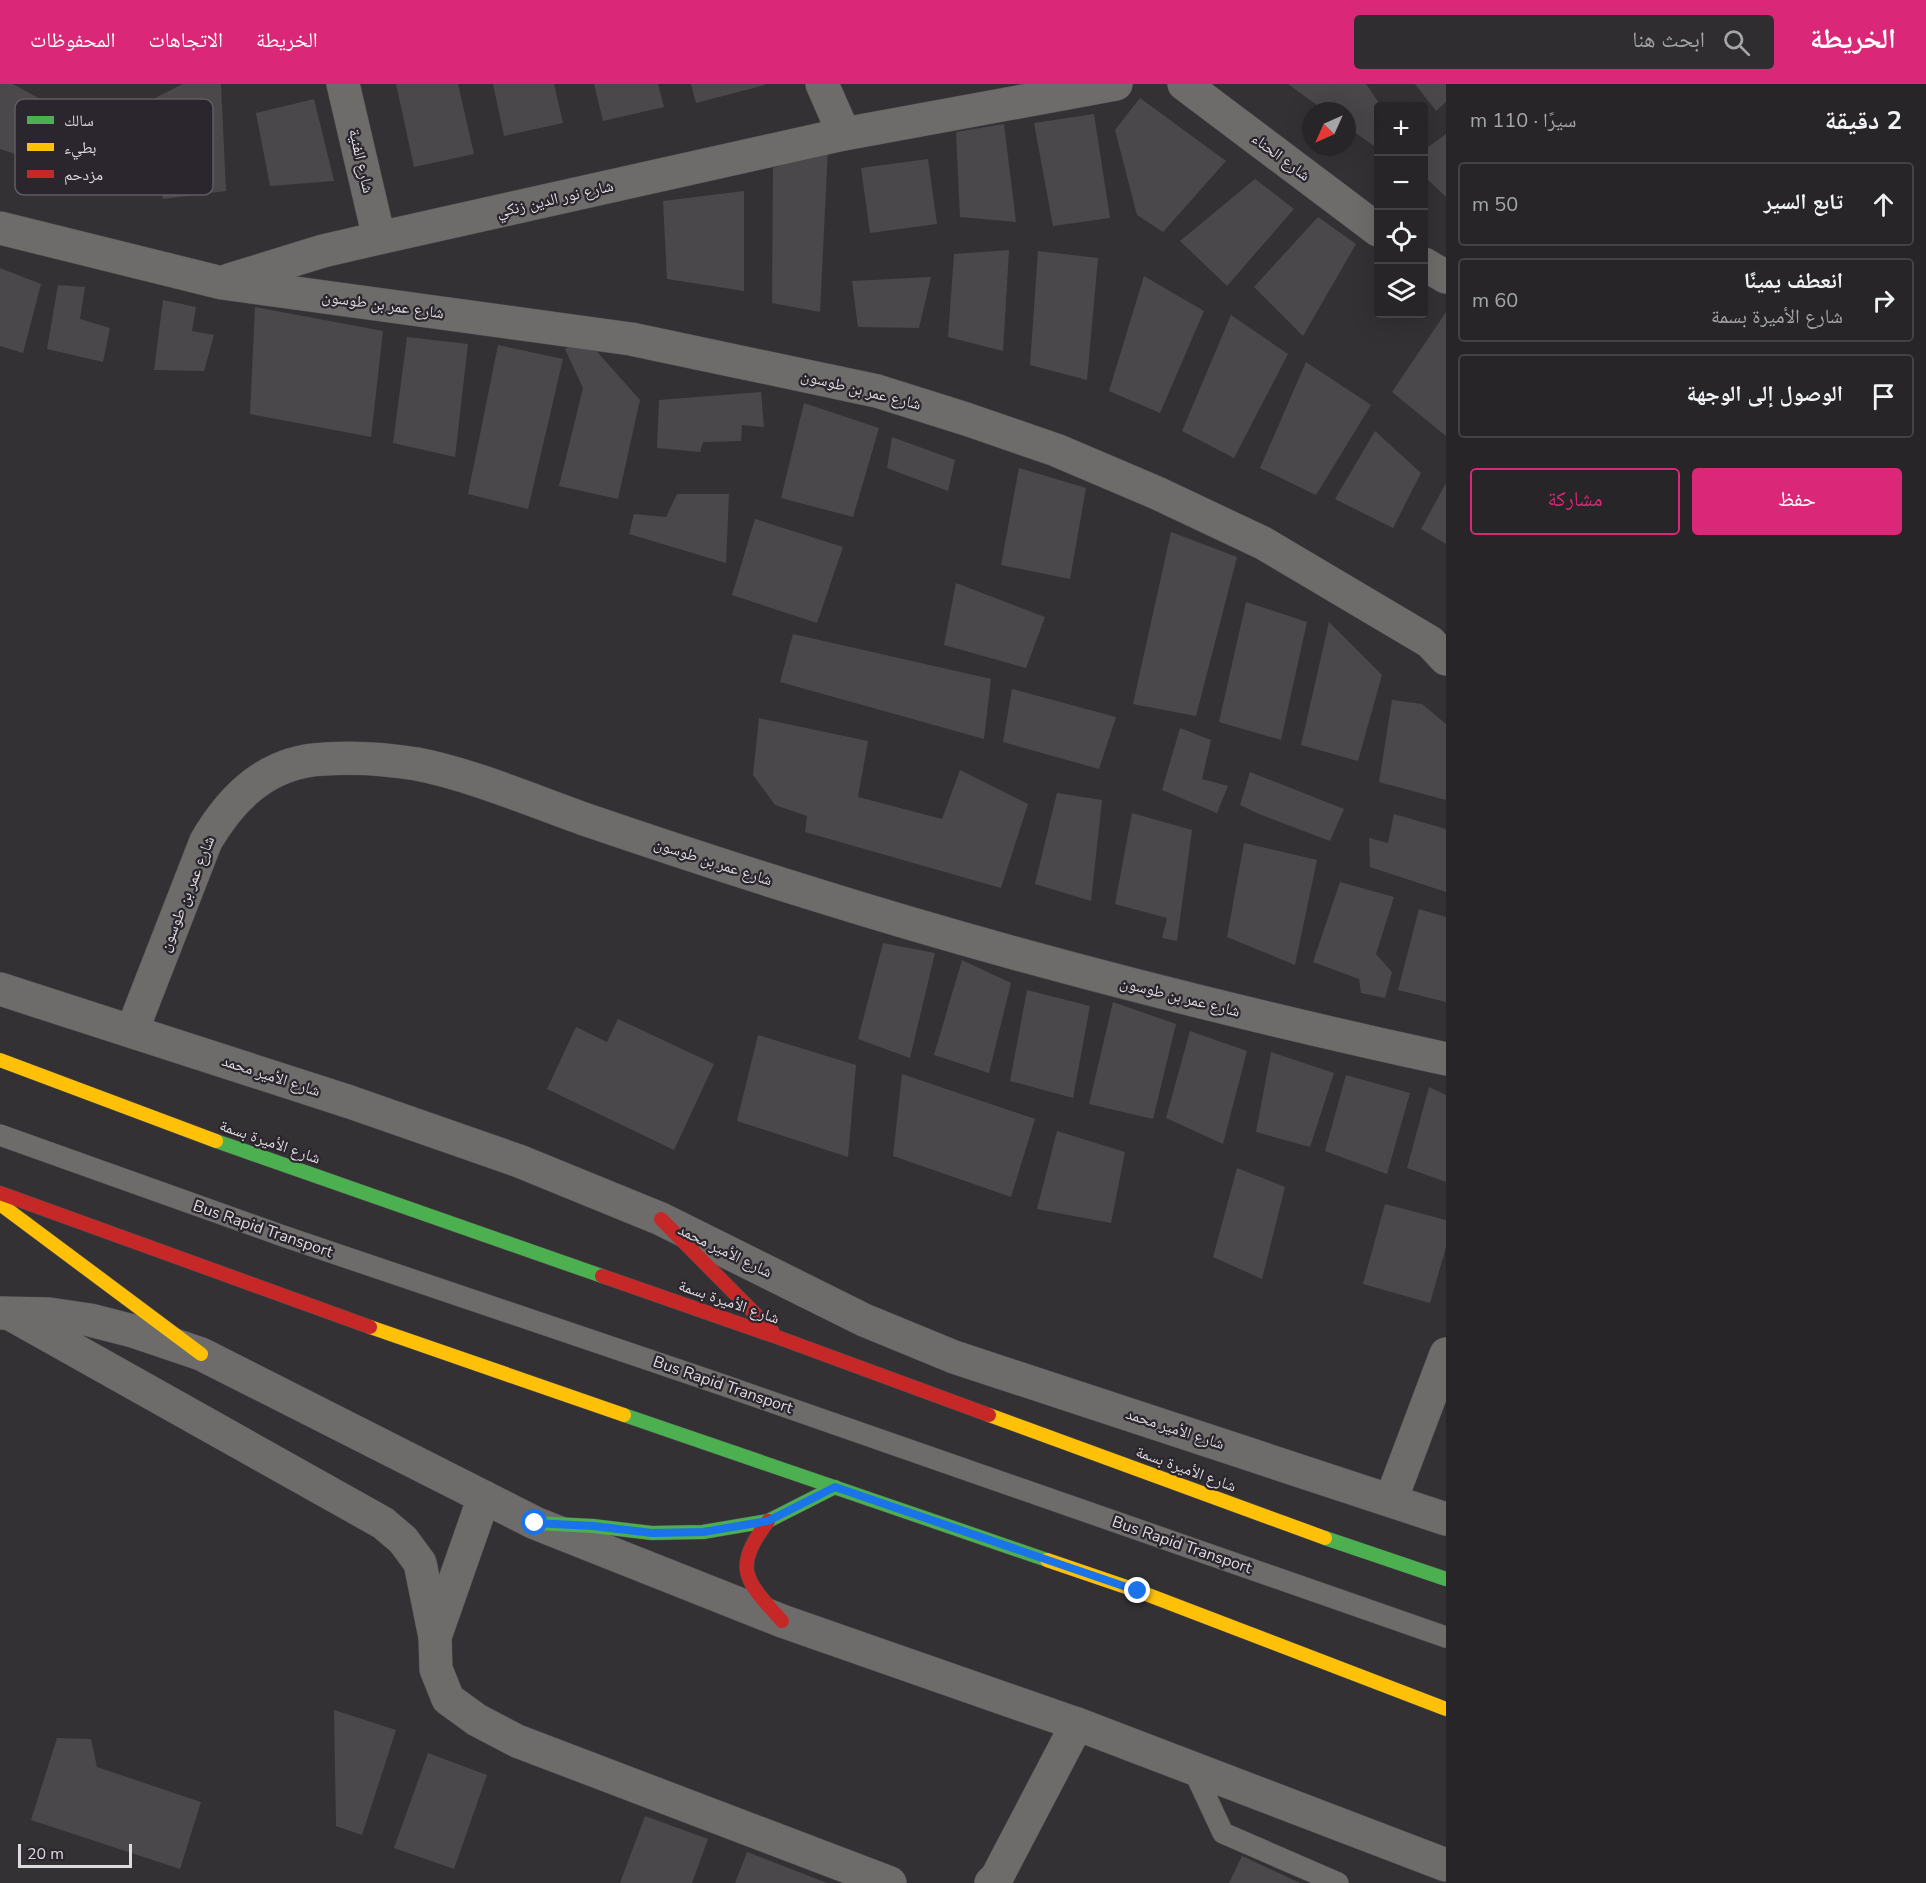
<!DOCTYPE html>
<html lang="ar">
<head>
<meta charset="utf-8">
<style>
	:root { --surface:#272528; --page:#2f2d30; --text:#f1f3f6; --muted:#a4a5a8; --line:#434245; --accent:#db2777 }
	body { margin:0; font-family:"Nunito Sans","Noto Naskh Arabic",sans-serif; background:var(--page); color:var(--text); direction:rtl }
	.controls { position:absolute; right:18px; top:18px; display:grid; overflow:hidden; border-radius:6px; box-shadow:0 6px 24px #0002 }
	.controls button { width:54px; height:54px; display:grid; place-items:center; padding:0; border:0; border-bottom:2px solid var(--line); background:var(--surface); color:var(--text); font:30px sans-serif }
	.compass { position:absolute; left:1302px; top:18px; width:54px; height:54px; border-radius:50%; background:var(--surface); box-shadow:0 6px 24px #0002; rotate:225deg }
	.scale { position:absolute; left:18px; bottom:15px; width:114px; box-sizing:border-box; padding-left:6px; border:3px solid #dedadf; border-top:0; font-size:16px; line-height:21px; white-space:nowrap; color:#dedadf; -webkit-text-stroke:4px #2b252d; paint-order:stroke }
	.stop { position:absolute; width:18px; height:18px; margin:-14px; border:4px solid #1a73e8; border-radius:50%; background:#fff }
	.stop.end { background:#1a73e8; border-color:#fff; box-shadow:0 2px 6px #0008 }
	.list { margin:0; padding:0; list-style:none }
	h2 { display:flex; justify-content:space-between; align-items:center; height:78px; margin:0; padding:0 24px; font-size:26px }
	h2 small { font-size:20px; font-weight:400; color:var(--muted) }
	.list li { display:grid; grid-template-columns:39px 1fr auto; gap:18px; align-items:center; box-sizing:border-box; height:84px; margin:0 12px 12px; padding:0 12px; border:2px solid var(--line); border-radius:6px }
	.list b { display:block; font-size:22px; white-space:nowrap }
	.list p { margin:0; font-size:20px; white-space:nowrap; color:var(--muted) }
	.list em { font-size:20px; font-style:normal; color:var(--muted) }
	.actions { display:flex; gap:12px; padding:18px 24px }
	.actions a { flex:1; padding:14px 0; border:2px solid var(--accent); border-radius:6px; text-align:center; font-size:21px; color:var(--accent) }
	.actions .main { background:var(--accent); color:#fff }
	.icon { flex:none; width:33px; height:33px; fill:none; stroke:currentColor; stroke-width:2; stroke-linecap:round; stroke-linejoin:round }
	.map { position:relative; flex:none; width:1446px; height:1799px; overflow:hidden; direction:ltr }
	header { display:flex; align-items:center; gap:36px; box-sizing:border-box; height:84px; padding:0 30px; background:var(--accent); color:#fff }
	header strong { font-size:28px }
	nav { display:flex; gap:33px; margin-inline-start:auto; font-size:21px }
	.search { width:420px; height:54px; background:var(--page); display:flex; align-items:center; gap:15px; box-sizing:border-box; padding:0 21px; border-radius:6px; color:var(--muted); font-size:22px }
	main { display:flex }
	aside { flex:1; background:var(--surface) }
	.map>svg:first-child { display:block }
</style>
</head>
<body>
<header>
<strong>الخريطة</strong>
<div class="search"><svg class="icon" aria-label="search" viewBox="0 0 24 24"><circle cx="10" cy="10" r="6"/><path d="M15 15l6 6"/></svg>ابحث هنا</div>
<nav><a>الخريطة</a><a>الاتجاهات</a><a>المحفوظات</a></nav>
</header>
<main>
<aside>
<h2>2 دقيقة<small>سيرًا · 110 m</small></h2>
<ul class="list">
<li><svg class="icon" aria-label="ahead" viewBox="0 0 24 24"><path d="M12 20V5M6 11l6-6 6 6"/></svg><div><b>تابع السير</b></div><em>50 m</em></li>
<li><svg class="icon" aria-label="right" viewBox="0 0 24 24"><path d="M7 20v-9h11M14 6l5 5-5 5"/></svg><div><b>انعطف يمينًا</b><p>شارع الأميرة بسمة</p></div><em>60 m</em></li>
<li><svg class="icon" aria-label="arrive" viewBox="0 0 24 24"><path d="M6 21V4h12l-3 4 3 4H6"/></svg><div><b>الوصول إلى الوجهة</b></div></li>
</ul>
<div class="actions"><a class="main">حفظ</a><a>مشاركة</a></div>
</aside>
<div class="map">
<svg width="1446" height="1799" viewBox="0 0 1446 1799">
	<rect width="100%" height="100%" fill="#343135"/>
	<g fill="#4b484c">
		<path d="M 0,0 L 13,0 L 51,21 L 33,76 L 0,65 Z"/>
		<path d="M 183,0 L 221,0 L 226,107 L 163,115 L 155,14 Z"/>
		<path d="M 396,0 L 458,0 L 474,70 L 414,83 Z"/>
		<path d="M 493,0 L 554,0 L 563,39 L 504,52 Z"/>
		<path d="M 594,0 L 658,0 L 664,23 L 603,37 Z"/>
		<path d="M 691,0 L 765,0 L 765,1 L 696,19 Z"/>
		<path d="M 1288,0 L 1366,0 L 1381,22 L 1378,22 L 1378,62 L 1377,64 L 1347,43 L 1347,27 L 1325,27 Z"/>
		<path d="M 1415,0 L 1446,0 L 1446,18 L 1436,27 Z"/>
		<path d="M 1140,14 L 1226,77 L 1163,148 L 1137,131 L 1115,46 Z"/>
		<path d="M 314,15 L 334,97 L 270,102 L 256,29 Z"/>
		<path d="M 1094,30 L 1110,134 L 1053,142 L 1034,39 Z"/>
		<path d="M 1004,40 L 1016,138 L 960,133 L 956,48 Z"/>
		<path d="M 1446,50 L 1446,113 L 1424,92 L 1424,66 Z"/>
		<path d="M 828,64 L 820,228 L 772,219 L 773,84 Z"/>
		<path d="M 928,75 L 937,140 L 870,149 L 861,84 Z"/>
		<path d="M 1255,95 L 1294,125 L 1227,202 L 1180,157 Z"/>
		<path d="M 744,107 L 744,207 L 667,195 L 663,117 Z"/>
		<path d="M 1318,133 L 1356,160 L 1303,252 L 1254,203 Z"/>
		<path d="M 1009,166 L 1003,267 L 948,253 L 954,170 Z"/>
		<path d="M 1038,167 L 1098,174 L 1087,296 L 1030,281 Z"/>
		<path d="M 0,184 L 41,200 L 23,269 L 0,262 Z"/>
		<path d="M 1144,192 L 1204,227 L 1160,329 L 1109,307 Z"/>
		<path d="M 931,193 L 919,244 L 858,243 L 852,197 Z"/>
		<path d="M 58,201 L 85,203 L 80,235 L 110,244 L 103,278 L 47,265 Z"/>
		<path d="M 163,216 L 196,223 L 192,247 L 214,251 L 204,287 L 154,286 Z"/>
		<path d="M 255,223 L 383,247 L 371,353 L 250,330 Z"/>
		<path d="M 1446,228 L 1446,352 L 1392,308 Z"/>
		<path d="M 1231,231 L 1288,270 L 1234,374 L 1182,347 Z"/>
		<path d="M 407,253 L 468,260 L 455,373 L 393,359 Z"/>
		<path d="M 584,253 L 640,316 L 618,415 L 559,402 L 583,304 L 565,265 Z"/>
		<path d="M 498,261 L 563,275 L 528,425 L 468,410 Z"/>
		<path d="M 1306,278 L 1371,321 L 1316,411 L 1260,384 Z"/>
		<path d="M 761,308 L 764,343 L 742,341 L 741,357 L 703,358 L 700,368 L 657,364 L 659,316 Z"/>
		<path d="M 804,319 L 879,344 L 853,433 L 781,414 Z"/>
		<path d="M 1375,347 L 1421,389 L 1393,444 L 1335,415 Z"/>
		<path d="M 892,353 L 955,376 L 948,407 L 887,384 Z"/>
		<path d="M 1019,384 L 1086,404 L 1070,495 L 1001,481 Z"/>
		<path d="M 1446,399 L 1446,460 L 1421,445 Z"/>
		<path d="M 677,410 L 729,410 L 726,479 L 629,450 L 634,430 L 666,433 Z"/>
		<path d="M 755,435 L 843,463 L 817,539 L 732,511 Z"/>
		<path d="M 1171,448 L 1237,473 L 1196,632 L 1133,620 Z"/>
		<path d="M 956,499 L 1045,533 L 1026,584 L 944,561 Z"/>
		<path d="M 1246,518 L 1307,538 L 1281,656 L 1219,638 Z"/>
		<path d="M 1329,538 L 1382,591 L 1358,677 L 1301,661 Z"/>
		<path d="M 793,550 L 991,595 L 984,655 L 780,598 Z"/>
		<path d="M 1012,605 L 1116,633 L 1099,685 L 1003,658 Z"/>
		<path d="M 1392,616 L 1422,620 L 1446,640 L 1446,716 L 1379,698 Z"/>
		<path d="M 759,634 L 868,657 L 858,713 L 942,735 L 960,686 L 1028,720 L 1001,804 L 805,748 L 807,732 L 775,721 L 753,691 Z"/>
		<path d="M 1180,644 L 1211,656 L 1202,695 L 1228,702 L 1217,729 L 1162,706 Z"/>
		<path d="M 1250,688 L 1344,725 L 1330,757 L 1259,730 L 1240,721 Z"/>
		<path d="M 1057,709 L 1102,716 L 1091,817 L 1035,800 Z"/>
		<path d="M 1132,729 L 1192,746 L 1177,857 L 1162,854 L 1167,834 L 1115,820 Z"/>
		<path d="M 1394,730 L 1446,745 L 1446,808 L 1370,783 L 1369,754 L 1388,759 Z"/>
		<path d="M 1244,759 L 1317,776 L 1295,881 L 1227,853 Z"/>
		<path d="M 1340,798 L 1394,813 L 1376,870 L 1392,888 L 1385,914 L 1361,909 L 1359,895 L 1313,878 Z"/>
		<path d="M 1419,825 L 1446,833 L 1446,918 L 1398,906 Z"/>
		<path d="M 883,859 L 935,869 L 910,974 L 858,955 Z"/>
		<path d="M 962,876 L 1011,899 L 989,989 L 934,971 Z"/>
		<path d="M 1027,906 L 1090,922 L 1073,1014 L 1010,997 Z"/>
		<path d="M 1113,918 L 1176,940 L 1153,1035 L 1089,1020 Z"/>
		<path d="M 618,935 L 714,980 L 674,1066 L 547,1005 L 576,943 L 607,958 Z"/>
		<path d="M 1190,947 L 1247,967 L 1223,1060 L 1166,1034 Z"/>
		<path d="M 758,951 L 856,981 L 848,1073 L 737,1037 Z"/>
		<path d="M 1271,968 L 1334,989 L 1310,1063 L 1256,1048 Z"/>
		<path d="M 902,990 L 1035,1035 L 1011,1113 L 893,1072 Z"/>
		<path d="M 1346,991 L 1410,1009 L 1387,1090 L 1325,1067 Z"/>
		<path d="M 1429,1003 L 1446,1011 L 1446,1098 L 1407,1084 Z"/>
		<path d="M 1057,1047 L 1125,1068 L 1111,1139 L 1037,1125 Z"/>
		<path d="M 1237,1084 L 1285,1103 L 1262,1195 L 1213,1173 Z"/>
		<path d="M 1385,1120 L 1446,1136 L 1446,1163 L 1430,1219 L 1363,1200 Z"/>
		<path d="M 334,1626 L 396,1646 L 362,1751 L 336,1742 Z"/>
		<path d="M 57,1654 L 91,1655 L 97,1683 L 201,1718 L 180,1785 L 31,1736 Z"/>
		<path d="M 428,1669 L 487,1691 L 454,1785 L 394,1764 Z"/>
		<path d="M 645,1732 L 708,1755 L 692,1799 L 620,1799 Z"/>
		<path d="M 747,1768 L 827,1799 L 735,1799 Z"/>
		<path d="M 1242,1772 L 1300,1799 L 1229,1799 Z"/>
	</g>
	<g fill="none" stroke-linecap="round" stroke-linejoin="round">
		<defs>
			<g id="lane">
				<path d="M 0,1051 L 283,1152 L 720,1300 L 1446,1553"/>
				<path d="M 1193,1685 L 1223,1749 L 1338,1799"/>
			</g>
			<g id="street">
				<path d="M 343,0 L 379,154"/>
				<path d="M 822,0 L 844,50"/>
				<path d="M 1184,0 L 1378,146"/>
				<path d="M 0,144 L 222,199 L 631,255 L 877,307 L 966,335 L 1056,366 L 1157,409 L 1263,459 L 1430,558 L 1446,575"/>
				<path d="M 1424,180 L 1446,193"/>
				<path d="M 229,196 L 323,167 L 379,154 L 844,50 L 1116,0"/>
				<path d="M 0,905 L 350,1018 L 519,1077 L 661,1135 L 864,1236 L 954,1273 L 1446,1435"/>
				<path d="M 132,947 L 206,757 C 233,711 269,677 325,675 C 355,673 387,675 417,680 C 473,691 533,717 587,736 C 660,761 733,785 807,808 C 1017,874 1231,928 1446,975"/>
				<path d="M 0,1229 L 49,1230 L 90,1236 L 133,1247 L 201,1270 L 535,1439 L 782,1537 L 1077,1640 L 1446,1781"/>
				<path d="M 14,1232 L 383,1439 L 403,1456 L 420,1479 L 435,1553"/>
				<path d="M 484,1413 L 435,1553 L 436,1585 L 448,1615 L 477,1636 L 517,1657 L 890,1799"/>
				<path d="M 1391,1416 L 1446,1270"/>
				<path d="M 991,1799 L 997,1793 L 1077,1640"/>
			</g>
			<g id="fast">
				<path d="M 216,1057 L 602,1192"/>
				<path d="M 624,1331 L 1047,1476"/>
				<path d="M 535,1439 L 593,1442 L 652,1449 L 703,1448 L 768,1437 L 835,1403"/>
				<path d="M 1325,1454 L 1446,1495"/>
			</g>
			<g id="slow">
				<path d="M 0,976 L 216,1057"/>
				<path d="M 0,1120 L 201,1270"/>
				<path d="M 370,1243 L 624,1331"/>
				<path d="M 989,1331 L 1325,1454"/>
				<path d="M 1047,1476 L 1138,1507 L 1446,1625"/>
			</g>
			<g id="jam">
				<path d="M 0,1109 L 370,1243"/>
				<path d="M 661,1135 L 772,1247"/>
				<path d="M 602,1192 L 777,1253 L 989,1331"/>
				<path d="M 768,1437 C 732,1485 745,1496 782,1537"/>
			</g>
		</defs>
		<use href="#lane" stroke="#4f4d4f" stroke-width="22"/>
		<use href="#street" stroke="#4f4d4f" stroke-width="34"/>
		<use href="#fast" stroke="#4f4d4f" stroke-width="15"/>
		<use href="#slow" stroke="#4f4d4f" stroke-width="15"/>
		<use href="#jam" stroke="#4f4d4f" stroke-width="15"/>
		<use href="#lane" stroke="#6d6c6b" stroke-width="21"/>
		<use href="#street" stroke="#6d6c6b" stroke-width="33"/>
		<use href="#fast" stroke="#4caf50" stroke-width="14"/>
		<use href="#slow" stroke="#ffc107" stroke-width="14"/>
		<use href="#jam" stroke="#c62828" stroke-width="14"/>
	</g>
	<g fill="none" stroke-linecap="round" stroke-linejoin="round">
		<path stroke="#1a73e8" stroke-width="8" d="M 535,1439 L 593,1442 L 652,1449 L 703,1448 L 768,1437 L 835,1403 L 1138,1507"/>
	</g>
	<g text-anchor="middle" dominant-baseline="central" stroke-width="4.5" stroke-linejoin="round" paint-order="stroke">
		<g font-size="16" fill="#dedadf" stroke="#2b252d">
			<text transform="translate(1281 73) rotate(37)">شارع الحناء</text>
			<text transform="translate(361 77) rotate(77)">شارع الفنية</text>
			<text transform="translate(555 115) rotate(-13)">شارع نور الدين زنكي</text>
			<text transform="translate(383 221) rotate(8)">شارع عمر بن طوسون</text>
			<text transform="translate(861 306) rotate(14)">شارع عمر بن طوسون</text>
			<text transform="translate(713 778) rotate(18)">شارع عمر بن طوسون</text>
			<text transform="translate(187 810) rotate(-68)">شارع عمر بن طوسون</text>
			<text transform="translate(1180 913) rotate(14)">شارع عمر بن طوسون</text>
			<text transform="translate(271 992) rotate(18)">شارع الأمير محمد</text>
			<text transform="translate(270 1058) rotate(19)">شارع الأميرة بسمة</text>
			<text transform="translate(263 1145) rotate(19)">Bus Rapid Transport</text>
			<text transform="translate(725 1167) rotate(26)">شارع الأمير محمد</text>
			<text transform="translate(729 1218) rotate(19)">شارع الأميرة بسمة</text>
			<text transform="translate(723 1301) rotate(19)">Bus Rapid Transport</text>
			<text transform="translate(1175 1345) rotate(18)">شارع الأمير محمد</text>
			<text transform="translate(1186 1385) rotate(20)">شارع الأميرة بسمة</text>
			<text transform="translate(1182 1461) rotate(19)">Bus Rapid Transport</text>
		</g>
	</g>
	<rect x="15" y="15" width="198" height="96" rx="9" fill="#2b252d" stroke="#615b62" stroke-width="1.5"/>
	<rect x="27" y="32" width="27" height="8" fill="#4caf50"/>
	<rect x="27" y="59" width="27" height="8" fill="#ffc107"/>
	<rect x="27" y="86" width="27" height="8" fill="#c62828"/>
	<g font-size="16" fill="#dedadf">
		<text x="64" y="42">سالك</text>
		<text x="64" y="69">بطيء</text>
		<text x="64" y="96">مزدحم</text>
	</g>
</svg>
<div class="controls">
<button>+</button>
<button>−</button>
<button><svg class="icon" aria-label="locate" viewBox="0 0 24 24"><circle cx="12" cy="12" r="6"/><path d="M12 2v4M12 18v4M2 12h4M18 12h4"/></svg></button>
<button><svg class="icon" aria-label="layers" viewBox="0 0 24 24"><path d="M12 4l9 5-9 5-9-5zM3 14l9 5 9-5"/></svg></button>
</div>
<svg class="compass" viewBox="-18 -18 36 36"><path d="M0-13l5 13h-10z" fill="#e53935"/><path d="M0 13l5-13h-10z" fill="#a4a5a8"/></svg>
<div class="scale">20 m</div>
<div class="stop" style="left:535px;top:1439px"></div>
<div class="stop end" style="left:1138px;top:1507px"></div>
</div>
</main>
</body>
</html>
